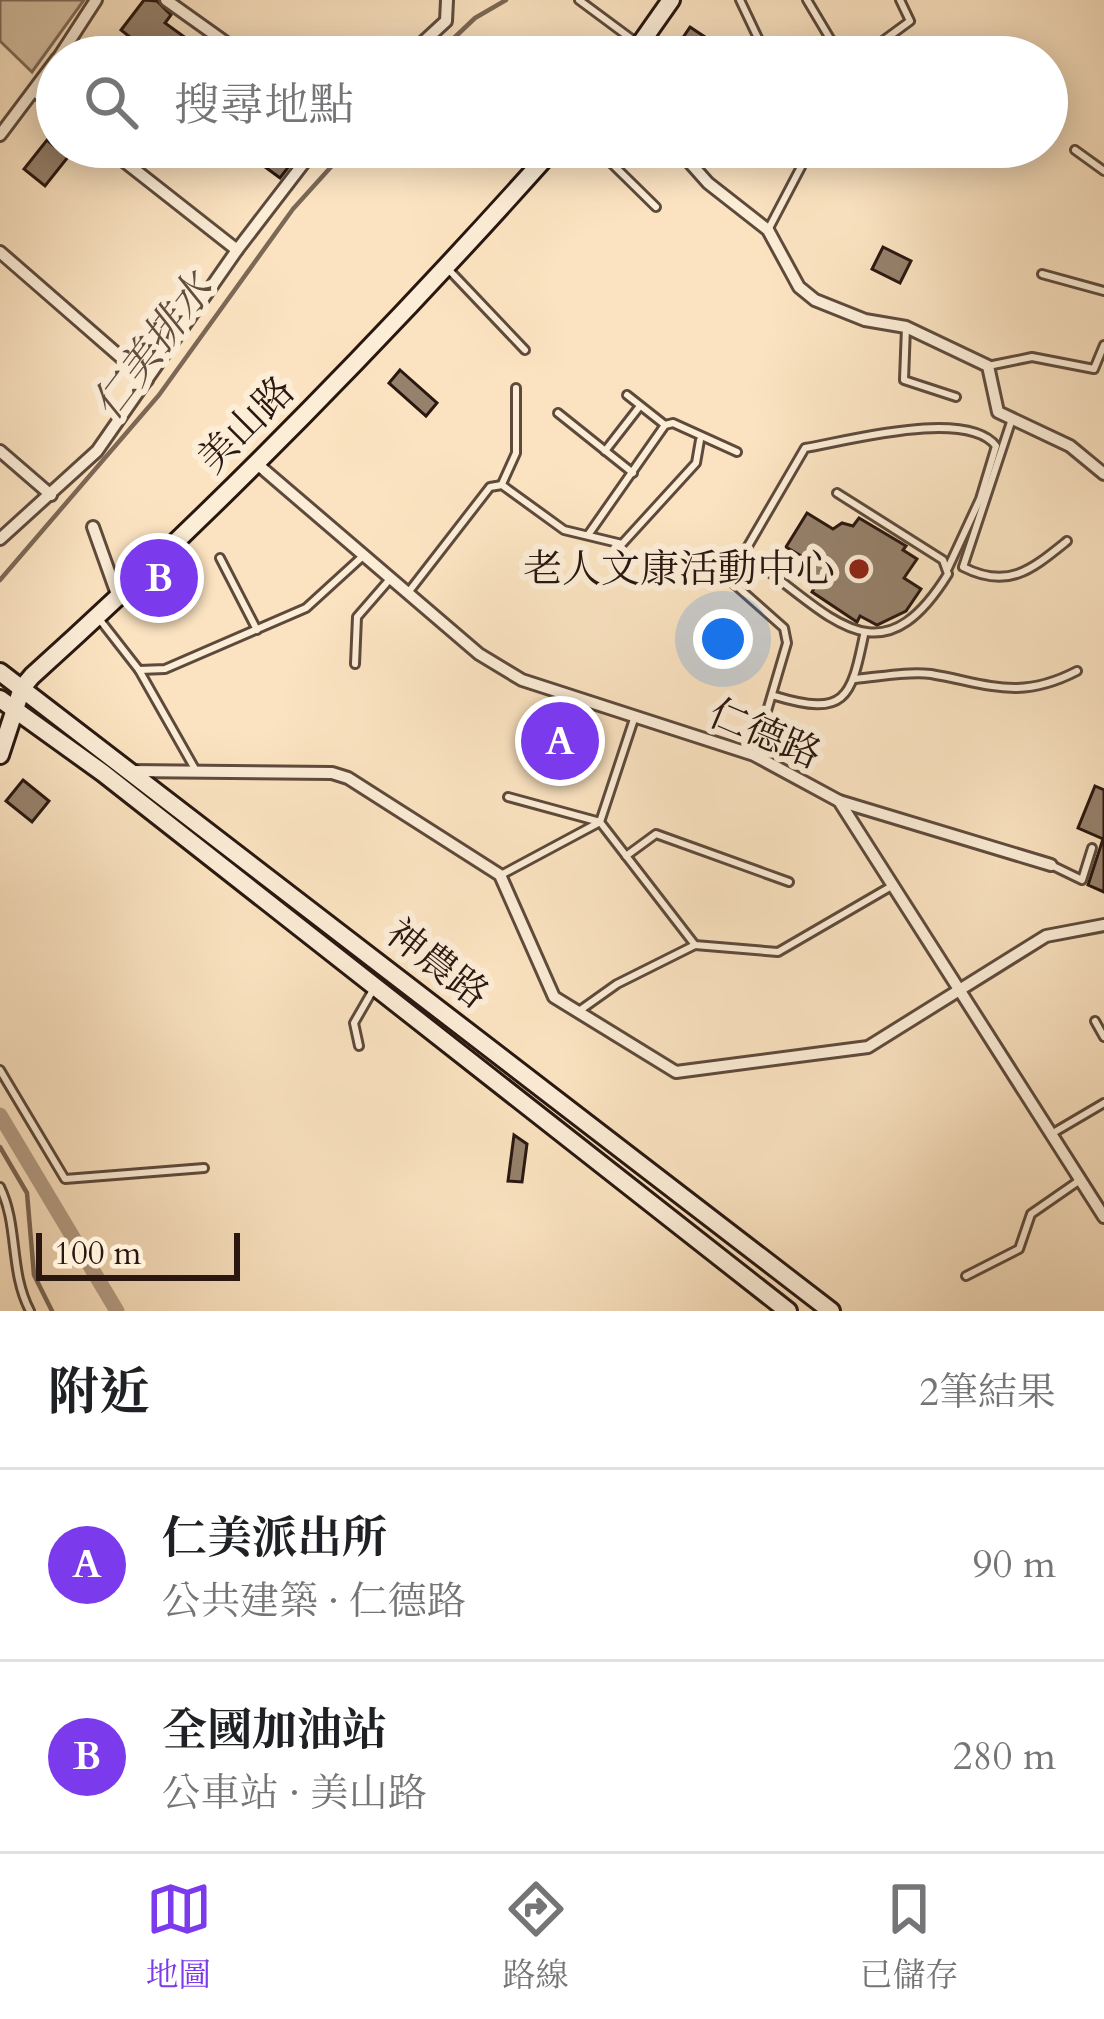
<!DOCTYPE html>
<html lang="zh-TW">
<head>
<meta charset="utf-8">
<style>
	:root { --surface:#fff; --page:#f2f2f2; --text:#202124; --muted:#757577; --line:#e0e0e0; --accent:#7c3aed }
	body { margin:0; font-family:Cardo,"Noto Serif TC",serif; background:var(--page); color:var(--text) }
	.scale { position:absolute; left:36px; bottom:30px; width:204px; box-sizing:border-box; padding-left:12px; border:6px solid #291710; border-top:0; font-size:33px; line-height:42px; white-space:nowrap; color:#291710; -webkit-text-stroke:9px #fcedd7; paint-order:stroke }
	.you { position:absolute; left:723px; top:639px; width:42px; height:42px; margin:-30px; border:9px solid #fff; border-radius:50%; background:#1a73e8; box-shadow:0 0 0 18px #1a73e833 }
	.badge { display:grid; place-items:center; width:78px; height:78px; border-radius:50%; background:var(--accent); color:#fff; font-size:39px; font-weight:700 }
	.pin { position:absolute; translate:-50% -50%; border:6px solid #fff; box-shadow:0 3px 12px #0006 }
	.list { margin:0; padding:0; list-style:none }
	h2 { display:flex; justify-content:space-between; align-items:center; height:156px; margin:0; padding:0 48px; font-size:51px }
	h2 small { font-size:39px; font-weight:400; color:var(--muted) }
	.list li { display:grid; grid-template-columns:78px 1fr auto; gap:36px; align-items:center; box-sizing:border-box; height:192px; padding:0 48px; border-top:3px solid var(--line) }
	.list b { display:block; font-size:45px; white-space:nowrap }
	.list p { margin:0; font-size:39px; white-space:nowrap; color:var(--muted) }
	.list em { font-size:39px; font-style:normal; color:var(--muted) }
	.icon { flex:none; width:66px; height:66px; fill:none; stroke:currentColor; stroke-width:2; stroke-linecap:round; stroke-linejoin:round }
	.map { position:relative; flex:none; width:1104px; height:1311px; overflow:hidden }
	.search { position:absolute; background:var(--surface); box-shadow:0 6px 30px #0003; left:36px; right:36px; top:36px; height:132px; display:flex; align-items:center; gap:30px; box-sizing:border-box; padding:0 42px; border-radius:66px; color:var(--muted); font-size:45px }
	.sheet { height:540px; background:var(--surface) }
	nav { display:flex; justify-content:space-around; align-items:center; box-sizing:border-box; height:168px; border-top:3px solid var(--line); background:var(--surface); font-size:33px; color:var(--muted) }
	nav a { display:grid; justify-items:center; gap:6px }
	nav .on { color:var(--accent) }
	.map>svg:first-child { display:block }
</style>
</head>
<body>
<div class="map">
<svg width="1104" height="1311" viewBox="0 0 1104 1311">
	<rect width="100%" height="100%" fill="#fbe3c1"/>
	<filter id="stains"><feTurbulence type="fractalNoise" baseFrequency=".00167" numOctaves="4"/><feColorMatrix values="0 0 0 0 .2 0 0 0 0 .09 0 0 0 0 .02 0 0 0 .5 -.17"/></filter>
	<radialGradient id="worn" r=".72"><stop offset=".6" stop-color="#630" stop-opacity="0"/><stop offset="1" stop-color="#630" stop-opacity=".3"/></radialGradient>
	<path fill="#d7c0a3" stroke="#806c5a" stroke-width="3" d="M 0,0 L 84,0 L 32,72 L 0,41 Z"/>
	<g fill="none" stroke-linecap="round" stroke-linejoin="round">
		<g stroke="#7c6856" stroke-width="4.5">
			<path d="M 434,57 L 475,18 L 506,0"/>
			<path d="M 0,580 L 159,395 L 293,209 L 349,147"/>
			<path d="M 0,1147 L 27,1193 L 34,1275 L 52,1311"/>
		</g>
		<path stroke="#b49e85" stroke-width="15" d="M 0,1115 L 117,1311"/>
	</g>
	<g fill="#96816c" stroke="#291710" stroke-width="3">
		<path d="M 144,0 L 157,1 L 171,15 L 165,23 L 212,57 L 123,57 L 135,41 L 121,30 Z"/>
		<path d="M 690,27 L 714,43 L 705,57 L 670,57 Z"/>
		<path d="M 47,140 L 68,157 L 45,186 L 24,169 Z"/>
		<path d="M 238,147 L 304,147 L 280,178 Z"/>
		<path d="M 883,247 L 911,261 L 900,283 L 872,269 Z"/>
		<path d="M 400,370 L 437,403 L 426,416 L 389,383 Z"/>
		<path d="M 807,513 L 833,529 L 842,523 L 853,526 L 859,518 L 906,546 L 903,550 L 917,559 L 904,578 L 921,589 L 906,611 L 877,625 L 860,616 L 857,622 L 812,592 L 817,583 L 800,574 L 813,563 L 786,547 Z"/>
		<path d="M 23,780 L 49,801 L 32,822 L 6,801 Z"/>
		<path d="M 1095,786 L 1104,790 L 1104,892 L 1088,885 L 1103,839 L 1078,828 Z"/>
		<path d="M 514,1135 L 527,1144 L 522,1182 L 508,1181 Z"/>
	</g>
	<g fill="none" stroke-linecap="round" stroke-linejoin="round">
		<defs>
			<g id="lane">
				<path d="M 579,0 L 637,43"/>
				<path d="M 740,0 L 767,57"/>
				<path d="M 807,0 L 841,57"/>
				<path d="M 861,57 L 910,21 L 900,0"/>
				<path d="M 595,147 L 656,207"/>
				<path d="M 1075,150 L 1104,171"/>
				<path d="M 768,230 L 801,167 L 804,147"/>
				<path d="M 450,271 L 525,350"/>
				<path d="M 1042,274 L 1104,291"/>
				<path d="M 906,327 L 904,380 L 956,397"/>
				<path d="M 988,366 L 1032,357 L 1094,369 L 1104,345"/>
				<path d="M 627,395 L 665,425"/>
				<path d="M 558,413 L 633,473"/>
				<path d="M 1011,422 L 963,567 C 1008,590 1031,570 1067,541"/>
				<path d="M 605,451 L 640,406"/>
				<path d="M 502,484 L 516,453 L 516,388"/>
				<path d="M 588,535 L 665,425 L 673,423 L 737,452"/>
				<path d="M 220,558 L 257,630"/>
				<path d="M 741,558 L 805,448 C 847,441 967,408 996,446 L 980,499 L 948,568"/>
				<path d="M 407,594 L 490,487 L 502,485 L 564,530 L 622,544 L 696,463 L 700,440"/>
				<path d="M 100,620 L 139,670 L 165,669 L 306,608 L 363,556"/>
				<path d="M 355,664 L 357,617 L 390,579"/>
				<path d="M 139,670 L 195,769"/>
				<path d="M 855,679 C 879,677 907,671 931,674 C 989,684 1019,701 1077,671"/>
				<path d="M 775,696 C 845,717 851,699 864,635"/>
				<path d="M 754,755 L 787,643 L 784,628 L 732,582 L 741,558 L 756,562 C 833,618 881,682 948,574 L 943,560 L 837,493"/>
				<path d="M 508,797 L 600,822 L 695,945 L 778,952 L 890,887"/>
				<path d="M 626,856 L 656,834 L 789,882"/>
				<path d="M 1051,865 L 1082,880 L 1092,848"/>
				<path d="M 501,875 L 600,822 L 634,719"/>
				<path d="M 579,1011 L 617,984 L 695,945"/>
				<path d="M 1095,1021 L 1104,1037"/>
				<path d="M 359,1046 L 354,1023 L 373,990"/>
				<path d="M 0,1070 L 65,1179 L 204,1168"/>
				<path d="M 1053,1133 L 1104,1103"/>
				<path d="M 0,1187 C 19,1226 9,1271 30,1311"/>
				<path d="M 966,1276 L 1019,1249 L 1031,1214 L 1080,1180"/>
			</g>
			<g id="street">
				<path d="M 166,0 L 246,57"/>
				<path d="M 59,57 L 96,0"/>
				<path d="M 407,57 L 446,21 L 447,0"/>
				<path d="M 36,92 L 57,108"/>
				<path d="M 0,135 L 57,59"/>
				<path d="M 106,147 L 237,250"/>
				<path d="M 676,147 L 708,183 L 768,230 L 799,287 L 815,300 L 865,320 L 906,327 L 988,366 L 998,412 L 1070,446 L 1104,474"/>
				<path d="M 0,252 L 147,380"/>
				<path d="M 0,451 L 51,495"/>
				<path d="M 256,463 L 479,654 L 522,680 L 754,755 L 839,801 L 1104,1217"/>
				<path d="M 93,527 L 118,597"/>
				<path d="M 0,539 L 97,451 L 237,250 L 316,147"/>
				<path d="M 130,771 L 332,773 L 348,778 L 500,875 L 554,997 L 676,1072 L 868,1047 L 1046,936 L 1104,925"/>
				<path d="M 839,801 L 1051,865"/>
			</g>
			<g id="secondary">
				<path d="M 631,57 L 671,0"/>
				<path d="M 0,672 L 831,1311"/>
				<path d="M 0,699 L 103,773 L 788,1311"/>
				<path d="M 0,755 L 22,688 L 32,676 C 216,510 390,332 555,147"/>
			</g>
		</defs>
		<use href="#lane" stroke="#5e4a3c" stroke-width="12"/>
		<use href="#street" stroke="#5e4a3c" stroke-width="16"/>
		<use href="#secondary" stroke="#291710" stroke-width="22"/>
		<use href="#lane" stroke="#fcedd7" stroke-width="6"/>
		<use href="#street" stroke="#fcedd7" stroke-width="10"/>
		<use href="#secondary" stroke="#fcedd7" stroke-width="16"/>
	</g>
	<circle fill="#8f2418" stroke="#fcedd7" stroke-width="4.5" cx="859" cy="569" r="12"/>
	<g text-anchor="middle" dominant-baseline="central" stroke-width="12" stroke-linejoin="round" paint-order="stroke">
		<g font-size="39" fill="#291710" stroke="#fcedd7">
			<text transform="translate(246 425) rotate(-45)">美山路</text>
			<text transform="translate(765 734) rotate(23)">仁德路</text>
			<text transform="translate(437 964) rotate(38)">神農路</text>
		</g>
		<g font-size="39" fill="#291710" stroke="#fcedd7" text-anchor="end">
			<text x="835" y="569">老人文康活動中心</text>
		</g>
		<g font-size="42" font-style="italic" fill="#614d3f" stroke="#fcedd7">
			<text transform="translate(153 347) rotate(-53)">仁美排水</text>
		</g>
	</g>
	<rect width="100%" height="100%" filter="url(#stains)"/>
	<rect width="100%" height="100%" fill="url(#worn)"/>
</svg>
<div class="scale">100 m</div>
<div class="you"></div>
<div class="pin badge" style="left:560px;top:741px">A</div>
<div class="pin badge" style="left:159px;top:578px">B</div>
<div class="search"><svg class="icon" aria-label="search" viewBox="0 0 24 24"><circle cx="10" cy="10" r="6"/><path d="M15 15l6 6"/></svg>搜尋地點</div>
</div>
<section class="sheet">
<h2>附近<small>2筆結果</small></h2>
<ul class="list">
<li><span class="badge">A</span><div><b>仁美派出所</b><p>公共建築 · 仁德路</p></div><em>90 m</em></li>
<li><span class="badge">B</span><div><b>全國加油站</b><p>公車站 · 美山路</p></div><em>280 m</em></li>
</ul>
</section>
<nav>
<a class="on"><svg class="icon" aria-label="map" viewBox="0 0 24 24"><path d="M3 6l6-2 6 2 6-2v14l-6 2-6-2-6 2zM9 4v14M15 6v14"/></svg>地圖</a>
<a><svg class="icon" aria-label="directions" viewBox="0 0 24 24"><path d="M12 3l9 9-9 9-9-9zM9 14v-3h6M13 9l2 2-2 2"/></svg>路線</a>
<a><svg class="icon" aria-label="saved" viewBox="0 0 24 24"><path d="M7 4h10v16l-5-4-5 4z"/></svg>已儲存</a>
</nav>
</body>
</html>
